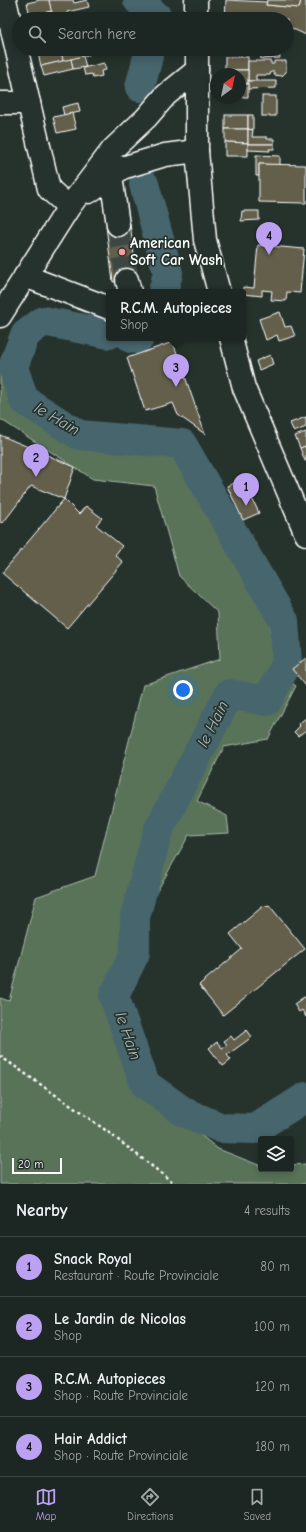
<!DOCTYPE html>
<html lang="en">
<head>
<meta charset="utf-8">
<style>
	:root { --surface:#1c2622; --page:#29322f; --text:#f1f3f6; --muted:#a0a5a5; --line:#3a4340; --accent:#bca0f2 }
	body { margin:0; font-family:"Comic Neue",sans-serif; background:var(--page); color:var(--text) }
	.controls { position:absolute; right:12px; bottom:12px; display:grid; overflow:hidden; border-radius:4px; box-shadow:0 2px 10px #0003 }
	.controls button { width:36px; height:36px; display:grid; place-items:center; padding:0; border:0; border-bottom:1px solid var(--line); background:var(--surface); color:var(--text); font:20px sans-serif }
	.compass { position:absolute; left:210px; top:68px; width:36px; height:36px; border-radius:50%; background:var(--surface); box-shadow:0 2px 10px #0003; rotate:33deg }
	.scale { position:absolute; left:12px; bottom:10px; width:50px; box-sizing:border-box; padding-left:4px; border:2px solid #fff; border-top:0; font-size:11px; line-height:14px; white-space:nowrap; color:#fff; -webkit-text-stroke:3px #26332d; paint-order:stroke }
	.you { position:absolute; left:183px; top:690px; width:14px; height:14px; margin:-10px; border:3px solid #fff; border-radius:50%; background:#1a73e8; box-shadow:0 0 0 6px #1a73e833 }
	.badge { display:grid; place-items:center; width:26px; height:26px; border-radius:50%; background:var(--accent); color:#111; font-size:13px; font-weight:700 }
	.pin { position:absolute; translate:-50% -33px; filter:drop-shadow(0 1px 2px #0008) }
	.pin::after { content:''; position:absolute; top:21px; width:14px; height:12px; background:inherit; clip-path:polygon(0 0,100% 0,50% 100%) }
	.popup { position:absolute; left:106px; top:289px; width:140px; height:52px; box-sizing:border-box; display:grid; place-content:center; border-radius:4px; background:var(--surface); filter:drop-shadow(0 1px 3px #0005); font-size:13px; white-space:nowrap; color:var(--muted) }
	.popup b { font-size:15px; color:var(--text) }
	.popup::after { content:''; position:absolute; left:50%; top:100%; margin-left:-8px; border:8px solid transparent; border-top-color:var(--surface) }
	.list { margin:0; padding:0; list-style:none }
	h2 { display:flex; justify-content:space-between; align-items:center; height:52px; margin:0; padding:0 16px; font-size:17px }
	h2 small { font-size:13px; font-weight:400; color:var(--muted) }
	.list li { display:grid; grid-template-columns:26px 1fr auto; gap:12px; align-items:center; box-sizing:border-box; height:60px; padding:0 16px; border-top:1px solid var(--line) }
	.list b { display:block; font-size:15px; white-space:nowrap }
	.list p { margin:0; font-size:13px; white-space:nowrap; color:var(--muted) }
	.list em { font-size:13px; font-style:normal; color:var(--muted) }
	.icon { flex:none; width:22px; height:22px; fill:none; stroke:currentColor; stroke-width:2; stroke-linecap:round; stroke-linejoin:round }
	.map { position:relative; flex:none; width:306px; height:1184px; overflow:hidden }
	.search { position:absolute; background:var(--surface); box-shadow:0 2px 10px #0003; left:12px; right:12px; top:12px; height:44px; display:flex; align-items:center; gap:10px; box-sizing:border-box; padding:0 14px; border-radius:22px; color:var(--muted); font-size:15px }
	.sheet { height:292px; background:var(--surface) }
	nav { display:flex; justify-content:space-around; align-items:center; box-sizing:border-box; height:56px; border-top:1px solid var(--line); background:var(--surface); font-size:11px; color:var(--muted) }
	nav a { display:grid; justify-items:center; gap:2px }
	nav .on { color:var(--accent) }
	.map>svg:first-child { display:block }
</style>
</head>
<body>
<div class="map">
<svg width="306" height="1184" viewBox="0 0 306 1184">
	<rect width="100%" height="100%" fill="#26332d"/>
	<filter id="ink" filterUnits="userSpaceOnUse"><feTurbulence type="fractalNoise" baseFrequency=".025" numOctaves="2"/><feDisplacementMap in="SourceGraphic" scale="8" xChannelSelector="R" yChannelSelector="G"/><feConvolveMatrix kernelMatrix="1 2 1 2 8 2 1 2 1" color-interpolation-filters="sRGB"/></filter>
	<g filter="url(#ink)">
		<path fill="#597359" stroke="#acb9ac" d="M 0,368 L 17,404 L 73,439 L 167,440 L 210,492 L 269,619 L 274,670 L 296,686 L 268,739 L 224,747 L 197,801 L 227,816 L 229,833 L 189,835 L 152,900 L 123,918 L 130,939 L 110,983 L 110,1019 L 128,1077 L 218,1149 L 261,1166 L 261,1169 L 291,1169 L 291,1165 L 306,1164 L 306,1184 L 0,1184 L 0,998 L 9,1001 L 36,897 L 95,876 L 143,685 L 220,659 L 218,613 L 179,576 L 154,486 L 93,479 L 0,419 Z"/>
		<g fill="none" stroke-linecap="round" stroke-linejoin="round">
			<g stroke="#47656d" stroke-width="30">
				<path d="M 138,0 L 157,17 L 157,19"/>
				<path d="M 140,87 L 150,49"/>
				<path d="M 144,184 L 168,273 L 163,292"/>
				<path d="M 109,334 L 43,321 L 25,335 L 13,367 L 24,400 L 79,435 L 182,444 L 284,621 L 287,663 L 267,701 L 229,694 L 158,831 L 135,917 L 135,953 L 114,996 L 145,1084 L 184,1112 L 221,1128 L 255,1129 L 306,1097"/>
				<path d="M 131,338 L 137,339 L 139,338"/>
			</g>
		</g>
		<g fill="#635e4c" stroke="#fff">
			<path d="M 40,0 L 49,0 L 52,11 L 30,16 L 27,3 Z"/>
			<path d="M 49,0 L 73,0 L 74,3 L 87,0 L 89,7 L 67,12 L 68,18 L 53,19 Z"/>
			<path d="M 226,0 L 267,2 L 266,5 L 299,8 L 301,0 L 306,1 L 306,35 L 287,26 L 287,19 L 225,19 Z"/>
			<path d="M 267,0 L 301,0 L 299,8 L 266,5 Z"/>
			<path d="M 52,11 L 53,19 L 31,19 L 30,16 Z"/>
			<path d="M 37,49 L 57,49 L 38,53 Z"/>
			<path d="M 57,49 L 61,49 L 63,61 L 41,66 L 38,53 Z"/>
			<path d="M 61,49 L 87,49 L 89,55 L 63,61 Z"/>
			<path d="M 260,49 L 280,49 L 279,51 L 260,51 Z"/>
			<path d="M 260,51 L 279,51 L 280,58 L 261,59 Z"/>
			<path d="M 83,56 L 86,67 L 73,69 L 71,59 Z"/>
			<rect x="225" y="57" width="23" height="13"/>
			<path d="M 71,59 L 73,69 L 44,76 L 41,66 Z"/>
			<path d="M 248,61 L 271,61 L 271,64 L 274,64 L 274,61 L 286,61 L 286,72 L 282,76 L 274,75 L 274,72 L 271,72 L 270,75 L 256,75 L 256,81 L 248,81 Z"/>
			<path d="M 104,63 L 106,70 L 101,71 L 102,76 L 93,78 L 92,74 L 85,75 L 83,68 Z"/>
			<path d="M 225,70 L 248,70 L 248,84 L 240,83 L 240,74 L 225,74 Z"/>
			<path d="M 248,81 L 276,81 L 276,88 L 248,89 Z"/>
			<path d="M 240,83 L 248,84 L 248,97 L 240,97 Z"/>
			<rect x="262" y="96" width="14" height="20"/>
			<path d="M 78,103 L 80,112 L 64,115 L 62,107 Z"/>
			<path d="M 72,113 L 76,129 L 57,133 L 53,117 Z"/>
			<rect x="225" y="115" width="23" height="14"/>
			<path d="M 248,115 L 253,115 L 253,130 L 248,129 Z"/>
			<path d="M 225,129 L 248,129 L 248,143 L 225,142 Z"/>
			<path d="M 248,129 L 253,130 L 252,137 L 267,137 L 267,139 L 274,139 L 274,144 L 248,144 Z"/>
			<path d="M 225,142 L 248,143 L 248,156 L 225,156 Z"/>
			<path d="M 248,144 L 274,144 L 274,149 L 269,149 L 270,151 L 248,150 Z"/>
			<path d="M 256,155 L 280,156 L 280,165 L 259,164 L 259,176 L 256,176 Z"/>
			<path d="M 259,164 L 306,165 L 306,203 L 259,202 Z"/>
			<path d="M 242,211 L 259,211 L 259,220 L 241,221 Z"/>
			<path d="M 130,223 L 137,279 L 113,282 L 106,226 Z"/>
			<path d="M 258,245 L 304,249 L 300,293 L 287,292 L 286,301 L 271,300 L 272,291 L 262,290 L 262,296 L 243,294 L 243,287 L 254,288 Z"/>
			<path d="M 280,312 L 285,327 L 291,326 L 295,336 L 279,341 L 277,335 L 266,340 L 259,319 Z"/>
			<path d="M 173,342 L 205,434 L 178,415 L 173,403 L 145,411 L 127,358 Z"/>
			<path d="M 270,355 L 273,364 L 259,370 L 256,361 Z"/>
			<path d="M 306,417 L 306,427 L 294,432 L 290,423 Z"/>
			<path d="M 306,432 L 306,446 L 300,448 L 295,436 Z"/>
			<path d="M 0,435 L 75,467 L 64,499 L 31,486 L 3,523 L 0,522 Z"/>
			<path d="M 306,446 L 306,461 L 305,461 L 300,448 Z"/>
			<path d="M 237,482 L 243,495 L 249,492 L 259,513 L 243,520 L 227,486 Z"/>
			<path d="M 64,499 L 79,514 L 86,506 L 102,518 L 96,525 L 122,546 L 115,555 L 123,562 L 67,628 L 2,573 Z"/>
			<path d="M 306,658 L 306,686 L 292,669 Z"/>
			<path d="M 306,718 L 306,730 L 298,736 L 294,732 L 300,726 L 298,724 Z"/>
			<path d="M 269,905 L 305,949 L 223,1015 L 199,985 L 242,949 L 230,934 L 262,907 Z"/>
			<path d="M 304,997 L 306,998 L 306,1017 L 302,1010 L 299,1012 L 294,1004 Z"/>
			<path d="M 247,1030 L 252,1037 L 227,1055 L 231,1060 L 223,1066 L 209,1048 L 217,1042 L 222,1048 L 227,1045 L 224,1041 L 231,1036 L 234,1040 Z"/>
		</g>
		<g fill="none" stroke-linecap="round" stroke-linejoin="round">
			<path stroke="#3c4742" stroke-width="22" stroke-dasharray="22 11" stroke-linecap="butt" d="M 118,225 L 127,280"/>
			<defs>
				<g id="minor">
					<path d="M 5,0 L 49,189 L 69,207"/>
					<path d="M 0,103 L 29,103"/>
					<path d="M 111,176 L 118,225"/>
					<path d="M 89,192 L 122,168 L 165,155 L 197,151"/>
					<path d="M 25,276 L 109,308"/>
					<path d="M 127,280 L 130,292"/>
					<path d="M 0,316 L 69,207 L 113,149 L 146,118 L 166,95 L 197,70"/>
				</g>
				<g id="major">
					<path d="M 196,0 L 196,19"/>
					<path d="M 197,49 L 197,151 L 205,240 L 219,292"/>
					<path d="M 231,338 L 244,388 L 306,534"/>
				</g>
			</defs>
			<use href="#minor" stroke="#fff" stroke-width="25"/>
			<use href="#major" stroke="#fff" stroke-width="25"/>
			<path stroke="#fff" stroke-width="2.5" stroke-dasharray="3 3" stroke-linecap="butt" d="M 0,1056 L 104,1129 L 175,1184"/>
			<use href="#minor" stroke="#26332d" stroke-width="22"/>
			<use href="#major" stroke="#26332d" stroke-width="22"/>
		</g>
	</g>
	<circle fill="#ff9aa2" stroke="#26332d" stroke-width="1.5" cx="122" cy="252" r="4"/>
	<g text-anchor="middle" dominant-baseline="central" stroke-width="3.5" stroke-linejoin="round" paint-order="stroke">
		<g font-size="15" font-weight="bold" fill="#fff" stroke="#26332d" text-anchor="start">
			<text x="130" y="243">American<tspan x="130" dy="17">Soft Car Wash</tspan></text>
		</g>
		<g font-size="16" font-style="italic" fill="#acbabd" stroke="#26332d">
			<text transform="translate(57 419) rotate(30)">le Hain</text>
			<text transform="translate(213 724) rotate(-63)">le Hain</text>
			<text transform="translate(128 1036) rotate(71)">le Hain</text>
		</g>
	</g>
</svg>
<div class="controls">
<button><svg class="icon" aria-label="layers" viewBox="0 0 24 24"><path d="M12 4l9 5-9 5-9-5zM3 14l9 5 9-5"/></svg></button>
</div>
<svg class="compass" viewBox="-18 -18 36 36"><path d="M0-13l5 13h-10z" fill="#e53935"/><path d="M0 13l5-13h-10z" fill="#a0a5a5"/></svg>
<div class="scale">20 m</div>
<div class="you"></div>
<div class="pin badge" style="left:246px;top:506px">1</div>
<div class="pin badge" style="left:36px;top:477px">2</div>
<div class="pin badge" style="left:176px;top:387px">3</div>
<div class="popup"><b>R.C.M. Autopieces</b>Shop</div>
<div class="pin badge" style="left:269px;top:255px">4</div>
<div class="search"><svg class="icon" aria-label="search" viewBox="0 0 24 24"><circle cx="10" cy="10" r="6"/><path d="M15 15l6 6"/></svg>Search here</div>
</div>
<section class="sheet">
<h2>Nearby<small>4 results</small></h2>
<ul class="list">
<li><span class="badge">1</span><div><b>Snack Royal</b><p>Restaurant · Route Provinciale</p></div><em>80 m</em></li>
<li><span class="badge">2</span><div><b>Le Jardin de Nicolas</b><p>Shop</p></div><em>100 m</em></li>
<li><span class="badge">3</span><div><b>R.C.M. Autopieces</b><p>Shop · Route Provinciale</p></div><em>120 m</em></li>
<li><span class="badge">4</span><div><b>Hair Addict</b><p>Shop · Route Provinciale</p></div><em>180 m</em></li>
</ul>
</section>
<nav>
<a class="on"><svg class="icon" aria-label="map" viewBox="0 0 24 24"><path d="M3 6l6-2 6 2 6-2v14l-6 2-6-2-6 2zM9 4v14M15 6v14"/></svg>Map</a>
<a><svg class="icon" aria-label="directions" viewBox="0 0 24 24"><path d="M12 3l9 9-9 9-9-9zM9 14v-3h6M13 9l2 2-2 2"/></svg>Directions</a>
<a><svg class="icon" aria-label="saved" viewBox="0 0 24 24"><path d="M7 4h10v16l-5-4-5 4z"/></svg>Saved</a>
</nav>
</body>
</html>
